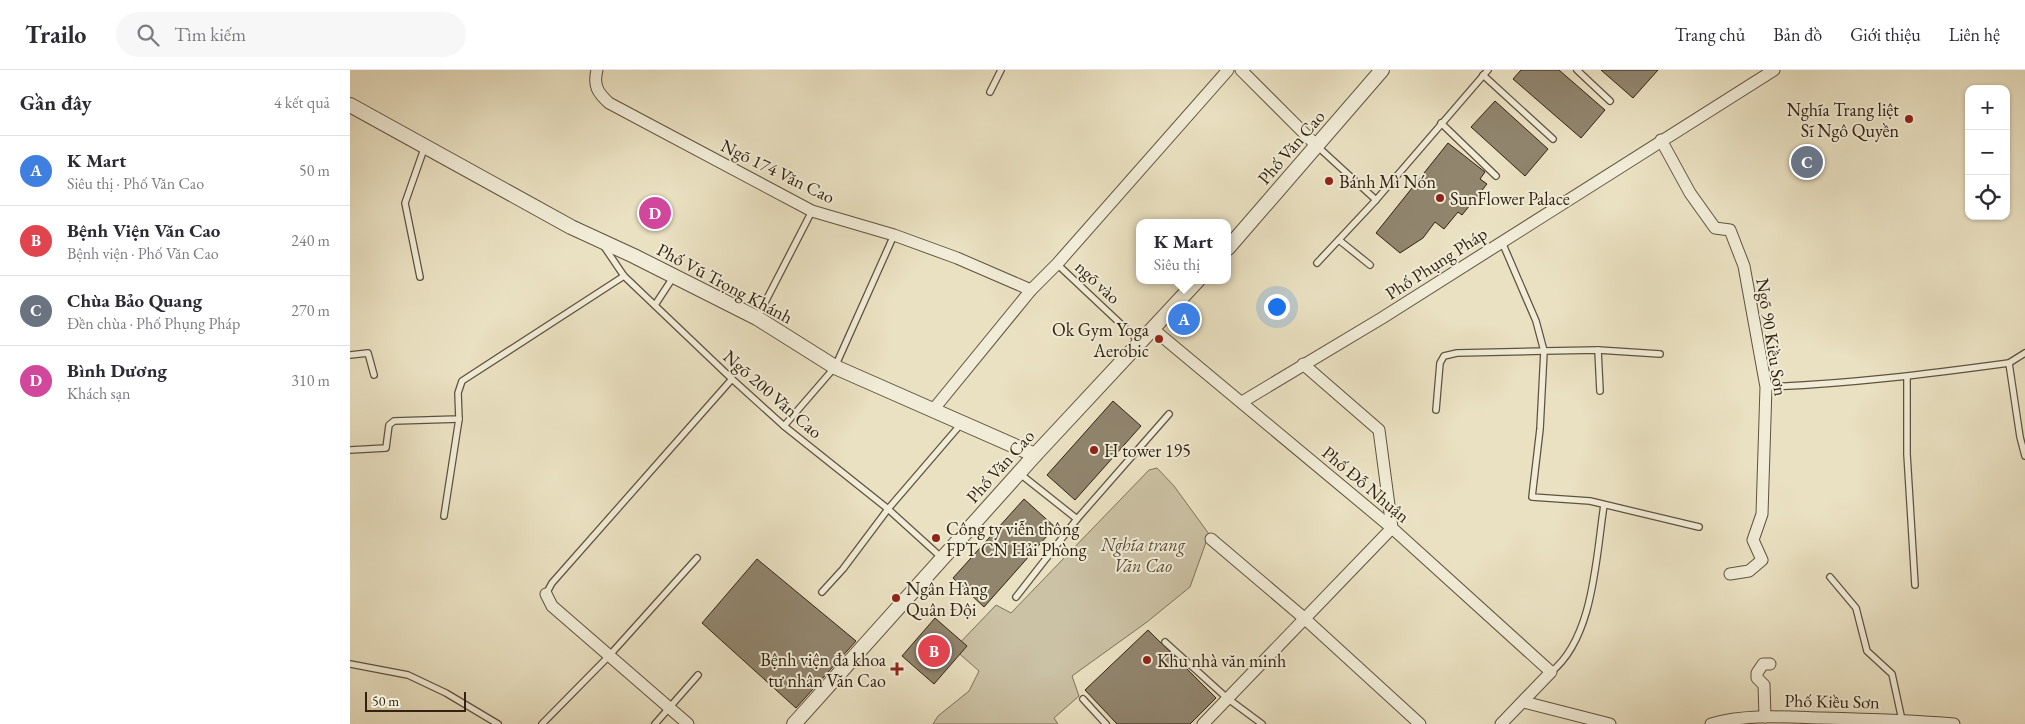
<!DOCTYPE html>
<html lang="vi">
<head>
<meta charset="utf-8">
<style>
	:root { --surface:#fff; --page:#f7f7f7; --text:#2b2b33; --muted:#7c7c81; --line:#e1e1e2; --accent:#0f766e }
	body { margin:0; font-family:"EB Garamond",serif; background:var(--page); color:var(--text) }
	.controls { position:absolute; right:15px; top:15px; display:grid; overflow:hidden; border-radius:10px; box-shadow:0 1px 4px #0004 }
	.controls button { width:45px; height:45px; display:grid; place-items:center; padding:0; border:0; border-bottom:1px solid var(--line); background:var(--surface); color:var(--text); font:25px sans-serif }
	.scale { position:absolute; left:15px; bottom:12px; width:101px; box-sizing:border-box; padding-left:5px; border:2px solid #312212; border-top:0; font-size:14px; line-height:18px; white-space:nowrap; color:#312212; -webkit-text-stroke:4px #f1ecd7; paint-order:stroke }
	.you { position:absolute; left:926px; top:236px; width:18px; height:18px; margin:-12px; border:4px solid #fff; border-radius:50%; background:#1a73e8; box-shadow:0 0 0 8px #1a73e833 }
	.badge { display:grid; place-items:center; width:32px; height:32px; border-radius:50%; background:var(--accent); color:#fff; font-size:16px; font-weight:700 }
	.pin { position:absolute; translate:-50% -50%; border:2px solid #fff; box-shadow:0 1px 5px #0006 }
	.popup { position:absolute; left:786px; top:149px; width:95px; height:65px; box-sizing:border-box; display:grid; place-content:center; border-radius:10px; background:var(--surface); filter:drop-shadow(0 1px 4px #0005); font-size:16px; white-space:nowrap; color:var(--muted) }
	.popup b { font-size:19px; color:var(--text) }
	.popup::after { content:''; position:absolute; left:50%; top:100%; margin-left:-10px; border:10px solid transparent; border-top-color:var(--surface) }
	.list { margin:0; padding:0; list-style:none }
	h2 { display:flex; justify-content:space-between; align-items:center; height:65px; margin:0; padding:0 20px; font-size:21px }
	h2 small { font-size:16px; font-weight:400; color:var(--muted) }
	.list li { display:grid; grid-template-columns:32px 1fr auto; gap:15px; align-items:center; box-sizing:border-box; height:70px; padding:0 20px; border-top:1px solid var(--line) }
	.list b { display:block; font-size:19px; white-space:nowrap }
	.list p { margin:0; font-size:16px; white-space:nowrap; color:var(--muted) }
	.list em { font-size:16px; font-style:normal; color:var(--muted) }
	.icon { flex:none; width:28px; height:28px; fill:none; stroke:currentColor; stroke-width:2; stroke-linecap:round; stroke-linejoin:round }
	.map { position:relative; flex:none; width:1675px; height:654px; overflow:hidden }
	header { display:flex; align-items:center; gap:30px; box-sizing:border-box; height:70px; padding:0 25px; background:var(--surface); border-bottom:1px solid var(--line) }
	header strong { font-size:24px }
	nav { display:flex; gap:28px; margin-inline-start:auto; font-size:18px }
	.search { width:350px; height:45px; background:var(--page); display:flex; align-items:center; gap:12px; box-sizing:border-box; padding:0 18px; border-radius:28px; color:var(--muted); font-size:19px }
	main { display:flex }
	aside { flex:1; background:var(--surface) }
	.map>svg:first-child { display:block }
</style>
</head>
<body>
<header>
<strong>Trailo</strong>
<div class="search"><svg class="icon" aria-label="search" viewBox="0 0 24 24"><circle cx="10" cy="10" r="6"/><path d="M15 15l6 6"/></svg>Tìm kiếm</div>
<nav><a>Trang chủ</a><a>Bản đồ</a><a>Giới thiệu</a><a>Liên hệ</a></nav>
</header>
<main>
<aside>
<h2>Gần đây<small>4 kết quả</small></h2>
<ul class="list">
<li><span class="badge" style="background:#3f7fe0">A</span><div><b>K Mart</b><p>Siêu thị · Phố Văn Cao</p></div><em>50 m</em></li>
<li><span class="badge" style="background:#e0444e">B</span><div><b>Bệnh Viện Văn Cao</b><p>Bệnh viện · Phố Văn Cao</p></div><em>240 m</em></li>
<li><span class="badge" style="background:#6b7280">C</span><div><b>Chùa Bảo Quang</b><p>Đền chùa · Phố Phụng Pháp</p></div><em>270 m</em></li>
<li><span class="badge" style="background:#d1479c">D</span><div><b>Bình Dương</b><p>Khách sạn</p></div><em>310 m</em></li>
</ul>
</aside>
<div class="map">
<svg width="1675" height="654" viewBox="0 0 1675 654">
	<rect width="100%" height="100%" fill="#eae1c2"/>
	<filter id="stains"><feTurbulence type="fractalNoise" baseFrequency=".004" numOctaves="4"/><feColorMatrix values="0 0 0 0 .2 0 0 0 0 .09 0 0 0 0 .02 0 0 0 .5 -.17"/></filter>
	<radialGradient id="worn" r=".72"><stop offset=".6" stop-color="#630" stop-opacity="0"/><stop offset="1" stop-color="#630" stop-opacity=".3"/></radialGradient>
	<path fill="#cbc1a4" stroke="#7e725b" d="M 807,398 L 824,416 L 859,464 L 840,517 L 797,552 L 722,606 L 729,626 L 704,648 L 708,654 L 583,654 L 588,646 L 619,621 L 629,601 L 604,579 L 646,535 L 661,543 L 799,400 Z"/>
	<g fill="#91856e" stroke="#312212">
		<path d="M 1171,0 L 1209,0 L 1255,40 L 1231,68 L 1163,9 Z"/>
		<path d="M 1251,0 L 1308,0 L 1283,28 Z"/>
		<path d="M 1145,31 L 1198,79 L 1175,106 L 1121,57 Z"/>
		<path d="M 1098,73 L 1135,102 L 1130,109 L 1137,114 L 1112,145 L 1108,142 L 1094,159 L 1085,152 L 1073,168 L 1050,183 L 1026,163 Z"/>
		<path d="M 763,331 L 791,356 L 725,430 L 697,405 Z"/>
		<path d="M 674,429 L 705,457 L 634,537 L 603,508 Z"/>
		<path d="M 407,489 L 506,571 L 446,638 L 352,553 Z"/>
		<path d="M 585,548 L 617,576 L 584,614 L 552,586 Z"/>
		<path d="M 798,560 L 866,628 L 840,654 L 767,654 L 735,620 Z"/>
	</g>
	<g fill="none" stroke-linecap="round" stroke-linejoin="round">
		<defs>
			<g id="service">
				<path d="M 1227,0 L 1260,31"/>
				<path d="M 1133,5 L 1203,69"/>
				<path d="M 640,22 L 651,0"/>
				<path d="M 1091,53 L 1146,106"/>
				<path d="M 967,76 L 1026,130"/>
				<path d="M 989,170 L 1020,195"/>
				<path d="M 253,175 L 274,206 L 382,309 L 434,356 L 538,439 L 592,488"/>
				<path d="M 967,193 L 1026,130 L 1138,0"/>
				<path d="M 707,194 L 790,272"/>
				<path d="M 70,207 L 55,133 L 75,76"/>
				<path d="M 305,235 L 324,206"/>
				<path d="M 407,248 L 462,141"/>
				<path d="M 1248,280 L 1250,321"/>
				<path d="M 1310,284 L 1248,280 L 1194,281 L 1190,359 L 1182,427 L 1240,431 L 1349,457"/>
				<path d="M 0,285 L 18,283 L 24,305"/>
				<path d="M 1659,293 L 1675,283"/>
				<path d="M 1557,307 L 1557,384 L 1565,515"/>
				<path d="M 1416,317 C 1498,314 1578,304 1659,293 L 1670,367 L 1675,386"/>
				<path d="M 1086,340 L 1090,293 L 1094,286 L 1107,283 L 1194,281 L 1186,251 L 1152,172"/>
				<path d="M 434,356 L 485,297 L 544,165"/>
				<path d="M 0,380 L 36,378 L 39,355 L 44,351 L 109,349 L 108,323 L 112,311 L 274,206"/>
				<path d="M 669,403 L 727,449 L 819,344"/>
				<path d="M 94,446 L 109,349"/>
				<path d="M 1480,507 L 1506,538 L 1517,581 L 1542,604 L 1552,650"/>
				<path d="M 472,522 L 493,499 L 538,439 L 611,354"/>
				<path d="M 196,524 L 202,513 L 382,309"/>
				<path d="M 666,527 L 727,449"/>
				<path d="M 815,572 L 877,628 L 912,654"/>
				<path d="M 0,594 L 58,605 L 96,623 L 148,654"/>
				<path d="M 1201,602 C 1244,568 1246,486 1254,435"/>
				<path d="M 733,629 L 756,654"/>
				<path d="M 192,654 L 258,587 L 347,488"/>
				<path d="M 305,654 L 348,605"/>
			</g>
			<g id="minor">
				<path d="M 247,0 C 243,16 248,23 259,33 L 462,141 L 544,165 L 607,188 L 681,220"/>
				<path d="M 891,0 L 967,76"/>
				<path d="M 1311,70 L 1340,123 L 1365,158 L 1380,160 L 1394,196 L 1416,317 L 1412,444 L 1403,470 L 1412,490 L 1399,501 L 1380,504"/>
				<path d="M 803,259 L 1042,458 L 1201,602 L 1151,654"/>
				<path d="M 892,332 L 1032,248 L 1424,0"/>
				<path d="M 583,340 L 681,220 L 707,194 L 878,0"/>
				<path d="M 861,469 L 954,548 L 1070,654"/>
				<path d="M 196,524 L 202,536 L 338,654"/>
				<path d="M 1174,632 L 1260,654"/>
				<path d="M 1415,647 L 1414,615 L 1407,608 L 1407,603 L 1413,594 L 1420,594"/>
				<path d="M 853,654 L 1042,458 L 1029,360 L 953,294"/>
				<path d="M 1361,654 C 1396,644 1434,647 1471,648 C 1515,649 1559,650 1604,654"/>
			</g>
			<g id="tertiary">
				<path d="M 0,35 L 221,157 L 284,186 L 407,248 L 485,297 L 685,385"/>
				<path d="M 878,178 L 1032,0"/>
				<path d="M 444,654 L 685,385 L 848,210"/>
			</g>
		</defs>
		<use href="#service" stroke="#5f523e" stroke-width="8"/>
		<use href="#minor" stroke="#5f523e" stroke-width="13"/>
		<use href="#tertiary" stroke="#5f523e" stroke-width="16"/>
		<use href="#service" stroke="#f1ecd7" stroke-width="5.5"/>
		<use href="#minor" stroke="#f1ecd7" stroke-width="11"/>
		<use href="#tertiary" stroke="#f1ecd7" stroke-width="14"/>
	</g>
	<g fill="#8f2418" stroke="#f1ecd7" stroke-width="2">
		<circle cx="1559" cy="49" r="5"/>
		<circle cx="979" cy="111" r="5"/>
		<circle cx="1090" cy="128" r="5"/>
		<circle cx="809" cy="269" r="5"/>
		<circle cx="744" cy="380" r="5"/>
		<circle cx="586" cy="468" r="5"/>
		<circle cx="546" cy="528" r="5"/>
		<circle cx="797" cy="590" r="5"/>
		<path d="M544.5 591.5h5v5h5v5h-5v5h-5v-5h-5v-5h5z"/>
	</g>
	<g text-anchor="middle" dominant-baseline="central" stroke-width="4" stroke-linejoin="round" paint-order="stroke">
		<g font-size="18" fill="#312212" stroke="#f1ecd7" text-anchor="start">
			<text x="1549" y="39" text-anchor="end">Nghĩa Trang liệt<tspan x="1549" dy="21">Sĩ Ngô Quyền</tspan></text>
			<text x="989" y="111">Bánh Mì Nón</text>
			<text x="1100" y="128">SunFlower Palace</text>
			<text x="799" y="259" text-anchor="end">Ok Gym Yoga<tspan x="799" dy="21">Aerobic</tspan></text>
			<text x="754" y="380">H tower 195</text>
			<text x="596" y="458">Công ty viễn thông<tspan x="596" dy="21">FPT CN Hải Phòng</tspan></text>
			<text x="556" y="518">Ngân Hàng<tspan x="556" dy="21">Quân Đội</tspan></text>
			<text x="536" y="589" text-anchor="end">Bệnh viện đa khoa<tspan x="536" dy="21">tư nhân Văn Cao</tspan></text>
			<text x="807" y="590">Khu nhà văn minh</text>
		</g>
		<g font-size="18" fill="#312212" stroke="#f1ecd7">
			<text transform="translate(941 77) rotate(-49)">Phố Văn Cao</text>
			<text transform="translate(428 101) rotate(26)">Ngõ 174 Văn Cao</text>
			<text transform="translate(1086 193) rotate(-33)">Phố Phụng Pháp</text>
			<text transform="translate(748 212) rotate(43)">ngõ vào</text>
			<text transform="translate(375 213) rotate(28)">Phố Vũ Trọng Khánh</text>
			<text transform="translate(1422 267) rotate(81)">Ngõ 90 Kiều Sơn</text>
			<text transform="translate(423 324) rotate(41)">Ngõ 200 Văn Cao</text>
			<text transform="translate(650 396) rotate(-48)">Phố Văn Cao</text>
			<text transform="translate(1016 414) rotate(40)">Phố Đỗ Nhuận</text>
			<text transform="translate(1482 631) rotate(1)">Phố Kiều Sơn</text>
		</g>
		<g font-size="18" font-style="italic" fill="#584a36" stroke="#f1ecd7">
			<text x="793" y="474">Nghĩa trang<tspan x="793" dy="21">Văn Cao</tspan></text>
		</g>
	</g>
	<rect width="100%" height="100%" filter="url(#stains)"/>
	<rect width="100%" height="100%" fill="url(#worn)"/>
</svg>
<div class="controls">
<button>+</button>
<button>−</button>
<button><svg class="icon" aria-label="locate" viewBox="0 0 24 24"><circle cx="12" cy="12" r="6"/><path d="M12 2v4M12 18v4M2 12h4M18 12h4"/></svg></button>
</div>
<div class="scale">50 m</div>
<div class="you"></div>
<div class="pin badge" style="left:834px;top:249px;background:#3f7fe0">A</div>
<div class="popup"><b>K Mart</b>Siêu thị</div>
<div class="pin badge" style="left:584px;top:581px;background:#e0444e">B</div>
<div class="pin badge" style="left:1457px;top:92px;background:#6b7280">C</div>
<div class="pin badge" style="left:305px;top:143px;background:#d1479c">D</div>
</div>
</main>
</body>
</html>
